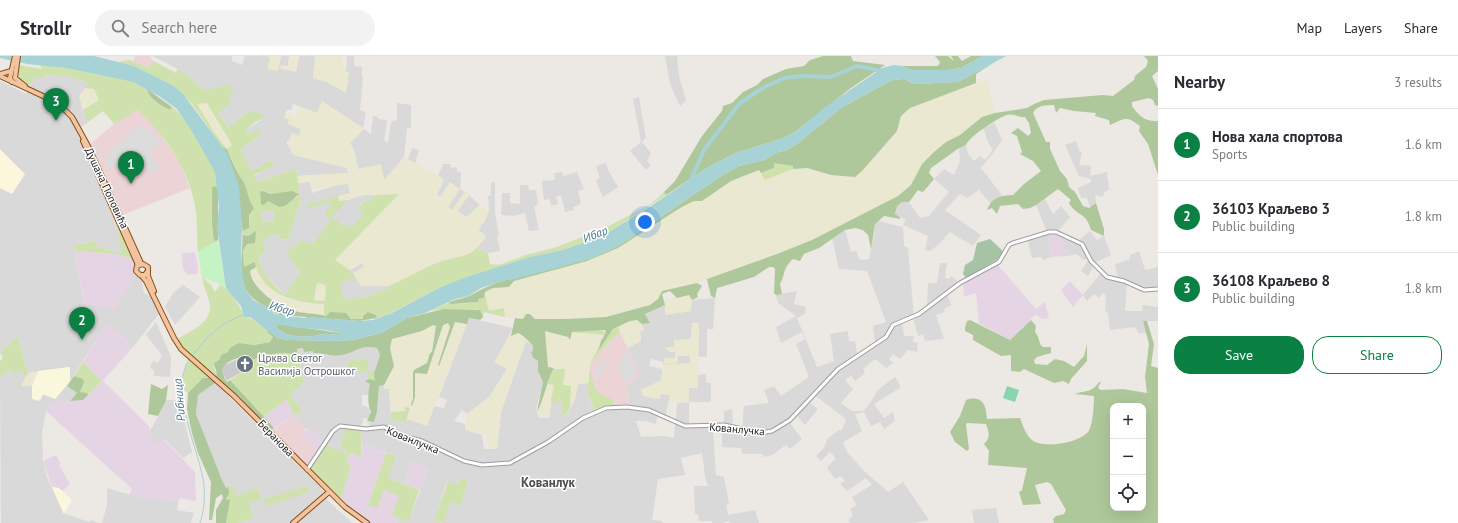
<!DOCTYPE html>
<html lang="en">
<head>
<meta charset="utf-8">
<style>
	:root { --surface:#fff; --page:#f2f2f3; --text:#2b2b33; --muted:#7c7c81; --line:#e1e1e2; --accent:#0b8043 }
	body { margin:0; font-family:"PT Sans",sans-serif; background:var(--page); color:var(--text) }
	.controls { position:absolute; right:12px; bottom:12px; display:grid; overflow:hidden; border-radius:8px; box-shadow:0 4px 16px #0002 }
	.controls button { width:36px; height:36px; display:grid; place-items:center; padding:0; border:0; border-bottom:1px solid var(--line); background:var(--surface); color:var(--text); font:20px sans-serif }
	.you { position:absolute; left:645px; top:166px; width:14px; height:14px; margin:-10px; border:3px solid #fff; border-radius:50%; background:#1a73e8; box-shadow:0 0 0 6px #1a73e833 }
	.badge { display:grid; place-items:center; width:26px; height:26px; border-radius:50%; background:var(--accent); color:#fff; font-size:13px; font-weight:700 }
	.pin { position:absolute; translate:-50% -33px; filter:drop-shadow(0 1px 2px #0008) }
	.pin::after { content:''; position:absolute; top:21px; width:14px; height:12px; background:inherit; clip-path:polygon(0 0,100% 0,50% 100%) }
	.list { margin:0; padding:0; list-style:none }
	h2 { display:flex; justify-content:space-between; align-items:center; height:52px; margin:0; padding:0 16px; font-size:17px }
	h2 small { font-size:13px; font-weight:400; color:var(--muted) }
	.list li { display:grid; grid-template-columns:26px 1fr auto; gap:12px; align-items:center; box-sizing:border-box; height:72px; padding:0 16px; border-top:1px solid var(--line) }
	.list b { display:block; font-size:15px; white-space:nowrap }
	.list p { margin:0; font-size:13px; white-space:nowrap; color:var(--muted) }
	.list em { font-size:13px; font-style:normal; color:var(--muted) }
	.actions { display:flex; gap:8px; padding:12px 16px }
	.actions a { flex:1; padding:9px 0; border:1px solid var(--accent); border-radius:16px; text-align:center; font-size:14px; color:var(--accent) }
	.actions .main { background:var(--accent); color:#fff }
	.icon { flex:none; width:22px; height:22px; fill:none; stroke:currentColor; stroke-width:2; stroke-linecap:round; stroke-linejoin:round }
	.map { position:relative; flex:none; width:1158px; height:467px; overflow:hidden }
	header { display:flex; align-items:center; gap:24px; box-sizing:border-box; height:56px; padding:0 20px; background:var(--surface); border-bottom:1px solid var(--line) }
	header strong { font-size:19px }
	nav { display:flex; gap:22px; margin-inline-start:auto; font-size:14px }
	.search { width:280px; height:36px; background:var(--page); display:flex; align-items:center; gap:10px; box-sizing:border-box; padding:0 14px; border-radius:22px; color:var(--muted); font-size:15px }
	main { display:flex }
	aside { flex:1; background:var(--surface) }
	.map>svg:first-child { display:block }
</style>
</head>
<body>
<header>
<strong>Strollr</strong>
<div class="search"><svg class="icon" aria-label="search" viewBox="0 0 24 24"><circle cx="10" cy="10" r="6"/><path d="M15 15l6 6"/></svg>Search here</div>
<nav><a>Map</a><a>Layers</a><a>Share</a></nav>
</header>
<main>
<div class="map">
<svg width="1158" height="467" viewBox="0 0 1158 467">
	<rect width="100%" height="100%" fill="#ece8e3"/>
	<g fill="#dad9d9">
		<path d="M 153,0 L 232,0 L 232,5 L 242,9 L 245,0 L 266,0 L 270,1 L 278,15 L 281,0 L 289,0 L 288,10 L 296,16 L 299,0 L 315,0 L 313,22 L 327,26 L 346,36 L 349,16 L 346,16 L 347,0 L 354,0 L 354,10 L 362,11 L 362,21 L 363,22 L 360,54 L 366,57 L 363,72 L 322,45 L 317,57 L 293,48 L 291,54 L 287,54 L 284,62 L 289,63 L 288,68 L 301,73 L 299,80 L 286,86 L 294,99 L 347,112 L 348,117 L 297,120 L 296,113 L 256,126 L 254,120 L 273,110 L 271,104 L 252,115 L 240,94 L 262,78 L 248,78 L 246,74 L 263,63 L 250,54 L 228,72 L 219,57 L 221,32 L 204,34 L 185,17 Z"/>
		<path d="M 665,0 L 677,0 L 679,20 L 686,45 L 680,50 L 670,28 Z"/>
		<path d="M 46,19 L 73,21 L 88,27 L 81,49 L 88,66 L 78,74 L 119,166 L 118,176 L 123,197 L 96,191 L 95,184 L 74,190 L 82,239 L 85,242 L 83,247 L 115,252 L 136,215 L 140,219 L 144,237 L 154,242 L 161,255 L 133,291 L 107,267 L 70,325 L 69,311 L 28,317 L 18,281 L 0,296 L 0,25 L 26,38 L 34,21 L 43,22 Z"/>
		<path d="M 639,41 L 646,82 L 642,86 L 651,97 L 647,105 L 651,109 L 646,114 L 630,95 L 641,86 L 633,43 Z"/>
		<path d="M 397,47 L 411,49 L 411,72 L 407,72 L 404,101 L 384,125 L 358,113 L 354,94 L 350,87 L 364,73 L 371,78 L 373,60 L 378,61 L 378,63 L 387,64 L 384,85 L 388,87 L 391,66 L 397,64 Z"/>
		<path d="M 994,66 L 1002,84 L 994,96 L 981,112 L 1002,139 L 990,147 L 979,134 L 967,142 L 960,138 L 945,154 L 981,179 L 973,190 L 950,176 L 938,189 L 930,195 L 925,194 L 928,180 L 903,169 L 904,190 L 908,192 L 914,261 L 927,252 L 928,227 L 937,227 L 940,207 L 947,207 L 945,222 L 949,223 L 951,220 L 960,227 L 947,237 L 951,249 L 944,253 L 945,256 L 936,259 L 944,283 L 925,285 L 923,278 L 918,280 L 913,262 L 902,265 L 904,280 L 914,280 L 913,286 L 918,287 L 917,296 L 908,294 L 900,303 L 893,298 L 889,303 L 893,307 L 886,312 L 875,303 L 863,313 L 865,317 L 855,325 L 851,320 L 845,324 L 853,333 L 841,347 L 852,355 L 863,355 L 869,349 L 877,335 L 884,329 L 895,321 L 899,327 L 900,332 L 874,348 L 884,362 L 893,356 L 895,365 L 884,373 L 880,366 L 871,370 L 864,356 L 855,358 L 862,375 L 843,386 L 847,396 L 865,416 L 888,436 L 903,426 L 929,464 L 914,467 L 850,467 L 848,464 L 853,460 L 850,453 L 857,449 L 852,441 L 872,429 L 866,422 L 847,435 L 840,428 L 845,425 L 841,420 L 835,423 L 827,412 L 836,402 L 830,396 L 821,405 L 816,400 L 824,392 L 828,382 L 839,374 L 842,374 L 846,363 L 816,340 L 810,347 L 818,353 L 805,369 L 797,360 L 790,367 L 802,383 L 790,393 L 786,389 L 772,399 L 764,401 L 762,398 L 742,398 L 741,392 L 722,391 L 722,373 L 713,373 L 716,419 L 724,421 L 729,448 L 726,449 L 728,459 L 755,454 L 759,467 L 730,467 L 729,465 L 723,467 L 712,467 L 712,465 L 699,465 L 698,458 L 695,458 L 694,430 L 708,430 L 705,420 L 702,397 L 681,402 L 685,419 L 658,423 L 652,464 L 662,465 L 662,467 L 443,467 L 450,446 L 460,449 L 468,425 L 460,423 L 458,429 L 447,425 L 434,464 L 442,467 L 397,467 L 399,463 L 409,465 L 428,412 L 412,406 L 404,428 L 388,422 L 395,400 L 362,388 L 362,373 L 369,373 L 369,365 L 374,366 L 377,356 L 379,330 L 384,329 L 385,332 L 389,332 L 391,364 L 406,366 L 408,363 L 427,370 L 434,350 L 444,352 L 447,344 L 439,341 L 469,262 L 513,272 L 495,306 L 507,313 L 489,341 L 467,358 L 462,354 L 454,365 L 465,368 L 465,374 L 482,379 L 484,393 L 497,393 L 501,356 L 526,285 L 533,290 L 533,294 L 531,296 L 533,302 L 538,305 L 538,315 L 543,326 L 536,353 L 539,362 L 549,362 L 551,345 L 562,345 L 562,358 L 568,357 L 575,343 L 578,328 L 588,327 L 589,342 L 595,357 L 606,352 L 631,351 L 626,330 L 640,319 L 628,292 L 641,285 L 640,275 L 644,274 L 642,268 L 650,266 L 645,258 L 665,249 L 665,259 L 691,255 L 692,244 L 715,242 L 713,273 L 707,273 L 707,301 L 698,301 L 699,268 L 692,267 L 691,283 L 675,284 L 675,291 L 664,292 L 671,296 L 675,296 L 675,302 L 664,302 L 664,308 L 678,307 L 678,300 L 690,300 L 690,308 L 663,309 L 663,306 L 651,303 L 649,310 L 662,313 L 662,324 L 641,334 L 643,340 L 659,343 L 661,338 L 670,339 L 665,361 L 658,357 L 656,368 L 645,365 L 636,365 L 641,381 L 664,380 L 674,382 L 677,347 L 689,346 L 689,332 L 697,332 L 698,319 L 706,318 L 706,327 L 711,327 L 711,346 L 689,346 L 689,370 L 724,369 L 724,355 L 732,353 L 733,371 L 742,373 L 744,350 L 769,347 L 764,334 L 774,330 L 781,340 L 809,321 L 796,288 L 805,283 L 802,276 L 781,287 L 776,271 L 796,260 L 778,247 L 776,239 L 797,235 L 794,248 L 806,251 L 805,258 L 797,262 L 817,311 L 834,305 L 830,278 L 848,275 L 849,286 L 855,285 L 857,298 L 875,288 L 873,270 L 886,266 L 867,215 L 839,213 L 832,182 L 845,174 L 851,196 L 856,195 L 860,204 L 869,203 L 874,179 L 875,164 L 902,171 L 906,164 L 895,158 L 897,150 L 902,146 L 909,146 L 920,162 L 929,160 L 949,136 L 934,123 L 944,113 L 954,119 L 960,105 L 959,92 L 966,89 L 968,98 L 974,105 L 980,100 L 985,104 L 993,94 L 988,86 L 983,72 Z"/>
		<path d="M 1076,85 L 1079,95 L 1082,97 L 1079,109 L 1091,110 L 1090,120 L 1107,116 L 1109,134 L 1104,136 L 1103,141 L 1095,139 L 1096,147 L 1090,151 L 1087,142 L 1081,142 L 1078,132 L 1091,126 L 1091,123 L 1079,120 L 1065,89 Z"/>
		<path d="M 412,92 L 419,94 L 415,108 L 408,103 Z"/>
		<path d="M 606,107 L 608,114 L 618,131 L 603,141 L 596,125 L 600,122 L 596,110 Z"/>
		<path d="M 443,108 L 451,108 L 451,112 L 457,111 L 457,116 L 461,116 L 460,133 L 465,136 L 452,154 L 448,151 L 460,133 L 440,141 L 437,139 L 444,124 L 438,120 Z"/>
		<path d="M 562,116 L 563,120 L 577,116 L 584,133 L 578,135 L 581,148 L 573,151 L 574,154 L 565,156 L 561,139 L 556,141 L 558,148 L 551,150 L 550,143 L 544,144 L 542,128 L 542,125 L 555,124 L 554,117 Z"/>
		<path d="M 310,126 L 312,137 L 340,128 L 348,128 L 350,137 L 309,152 L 331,146 L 345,148 L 348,144 L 363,139 L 376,139 L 368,146 L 364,144 L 358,152 L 364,157 L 351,172 L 339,166 L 294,206 L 300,216 L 285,239 L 267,221 L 261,211 L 258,200 L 266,195 L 261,185 L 273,178 L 277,179 L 281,183 L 288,184 L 301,144 L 298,127 Z"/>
		<path d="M 495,126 L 495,157 L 499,179 L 497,180 L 500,195 L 488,197 L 477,192 L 486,181 L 478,178 L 482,167 L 489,155 L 488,140 L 491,139 L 491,127 Z"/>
		<path d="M 520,129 L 528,129 L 529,134 L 536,134 L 538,148 L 534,151 L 539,174 L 529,175 L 525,157 L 514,160 L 501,159 L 502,137 L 510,137 L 510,147 L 520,148 Z"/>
		<path d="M 469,139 L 480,149 L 466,161 L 457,155 Z"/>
		<path d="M 1044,141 L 1053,158 L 1061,150 L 1070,161 L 1057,176 L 1078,185 L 1090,175 L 1097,184 L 1104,180 L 1111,199 L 1094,207 L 1103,219 L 1118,223 L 1115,208 L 1130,203 L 1130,199 L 1139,195 L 1145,214 L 1158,211 L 1158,233 L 1148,234 L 1127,226 L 1125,255 L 1142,255 L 1143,249 L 1158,251 L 1158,265 L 1143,265 L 1147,276 L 1139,278 L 1135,271 L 1110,274 L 1108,256 L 1105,255 L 1106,240 L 1103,237 L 1099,242 L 1094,238 L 1087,245 L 1083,239 L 1101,217 L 1094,209 L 1088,220 L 1081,215 L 1089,203 L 1083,204 L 1077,198 L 1067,200 L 1066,195 L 1063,194 L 1049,177 L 1051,201 L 1043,204 L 1041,201 L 1032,202 L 1027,181 L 1047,176 L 1036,149 Z"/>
		<path d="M 273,155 L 274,165 L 260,166 L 261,156 Z"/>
		<path d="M 362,207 L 364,211 L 361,230 L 388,230 L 389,232 L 368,240 L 344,244 L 340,227 L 354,222 L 350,214 Z"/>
		<path d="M 183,229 L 200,241 L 175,269 L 165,251 L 174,236 Z"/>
		<path d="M 156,266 L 171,301 L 170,321 L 154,320 L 154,314 L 150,312 L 153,305 L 158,307 L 162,299 L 146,279 Z"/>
		<path d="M 366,289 L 377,292 L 380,299 L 375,315 L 368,315 L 351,303 L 368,316 L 368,324 L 366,325 L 370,328 L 368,339 L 362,339 L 362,349 L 369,352 L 371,359 L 367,363 L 363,362 L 363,367 L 356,373 L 345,398 L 324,388 L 312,371 L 306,373 L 294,360 L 302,354 L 290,338 L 304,327 L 297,293 L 304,292 L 313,295 L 313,297 L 329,300 Z"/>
		<path d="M 11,313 L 19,314 L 27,320 L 21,330 L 34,330 L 40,345 L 43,338 L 55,343 L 67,330 L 77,337 L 70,345 L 53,345 L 46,355 L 42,377 L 43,405 L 47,421 L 63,457 L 89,466 L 90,464 L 99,467 L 1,467 L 0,321 Z"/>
		<path d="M 215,327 L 321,432 L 327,439 L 324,441 L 352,467 L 238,467 L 254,462 L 249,448 L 262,442 L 257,432 L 237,440 L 226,432 L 222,424 L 196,358 L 198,339 Z"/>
		<path d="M 167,344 L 179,344 L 192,396 L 183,402 L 165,384 L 151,390 L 150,373 L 152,372 Z"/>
		<path d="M 107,432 L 148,444 L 149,441 L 178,446 L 177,454 L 194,457 L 191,467 L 102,467 L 107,449 Z"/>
		<path d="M 996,452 L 999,467 L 974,467 L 972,454 Z"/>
	</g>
	<g fill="#ecd3d6">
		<path d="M 135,0 L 150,0 L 153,5 L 149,12 L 133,6 Z"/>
		<path d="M 137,53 L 152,67 L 172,95 L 181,109 L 190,132 L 120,160 L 88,90 L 114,68 Z"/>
		<path d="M 620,276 L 640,319 L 626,330 L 631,351 L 616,351 L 589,342 L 588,337 L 590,308 L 608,287 Z"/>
		<path d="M 294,360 L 306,373 L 304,374 L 309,385 L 318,397 L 307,414 L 269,376 Z"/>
	</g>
	<g fill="#e5d5e4">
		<path d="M 1049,176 L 1066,182 L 1063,194 L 1066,194 L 1067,200 L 1051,201 Z"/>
		<path d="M 75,195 L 116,198 L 136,204 L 136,218 L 115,253 L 83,247 L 85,242 L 82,237 Z"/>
		<path d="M 195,196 L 198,210 L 197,218 L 187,219 L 183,212 L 182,197 Z"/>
		<path d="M 996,207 L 1036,253 L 1045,246 L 1049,262 L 1042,263 L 1036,258 L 1010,284 L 979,267 L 976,237 L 964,241 L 963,225 Z"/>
		<path d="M 1070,225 L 1083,239 L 1073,251 L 1061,234 Z"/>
		<path d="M 107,267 L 133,291 L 103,325 L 149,370 L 151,389 L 164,384 L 195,416 L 196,445 L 180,442 L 178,446 L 150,441 L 149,444 L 129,439 L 132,433 L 46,355 L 53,345 L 83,344 L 102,325 L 83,306 Z"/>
		<path d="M 287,344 L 294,360 L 274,372 L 263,361 Z"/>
		<path d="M 312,370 L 324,388 L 318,397 L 309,385 L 306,386 L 299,380 Z"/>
		<path d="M 362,388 L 386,397 L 368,449 L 384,434 L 400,440 L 392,459 L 399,463 L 397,467 L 367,467 L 340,446 L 351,410 L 346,407 L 350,397 L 361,401 Z"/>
		<path d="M 56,399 L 61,408 L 59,409 L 70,428 L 62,435 L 59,432 L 52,431 L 43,405 Z"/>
		<path d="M 412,406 L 428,411 L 420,434 L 404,428 Z"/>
	</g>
	<g fill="#fbf7dd">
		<path d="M 0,93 L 25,118 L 12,138 L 0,132 Z"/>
		<path d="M 70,311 L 70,325 L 55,343 L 43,338 L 39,345 L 32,343 L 32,330 L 38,315 Z"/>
		<path d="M 52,431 L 59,432 L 72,444 L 64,458 Z"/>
	</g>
	<path fill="#cacaca" d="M 242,301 L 252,303 L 253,304 L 251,311 L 226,325 L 222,313 L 223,310 Z"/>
	<g fill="#eae8d0">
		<path d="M 266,0 L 281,0 L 278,15 L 267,13 L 270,1 Z"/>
		<path d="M 289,0 L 299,0 L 296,16 L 280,13 L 281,9 L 288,10 Z"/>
		<path d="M 315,0 L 343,0 L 343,11 L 346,12 L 346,16 L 349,16 L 346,37 L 327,26 L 313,22 Z"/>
		<path d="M 987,24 L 995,57 L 982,61 L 960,79 L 946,86 L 934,96 L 922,108 L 911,129 L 898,140 L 812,184 L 777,198 L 701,226 L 662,235 L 658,243 L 650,249 L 606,261 L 566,263 L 535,263 L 532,260 L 523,263 L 505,261 L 504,252 L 489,255 L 485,236 L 493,232 L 509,231 L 514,225 L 587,205 L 618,192 L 680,152 L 694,145 L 702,145 L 731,125 L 749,116 L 759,113 L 766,124 L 790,113 L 807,112 L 831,119 L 863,114 L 897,75 L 901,60 L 910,52 L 963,30 Z"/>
		<path d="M 85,32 L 94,33 L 100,44 L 83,54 L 79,40 Z"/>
		<path d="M 322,45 L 364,73 L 350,87 L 354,94 L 358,113 L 381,108 L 384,124 L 404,101 L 444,123 L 437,139 L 440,141 L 450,126 L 460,133 L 448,151 L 452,154 L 465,136 L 469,139 L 457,156 L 466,161 L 480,149 L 489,155 L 484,167 L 482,167 L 478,177 L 482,176 L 486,181 L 472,198 L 441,205 L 396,227 L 382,230 L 361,230 L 353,217 L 364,211 L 362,207 L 350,214 L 335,204 L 399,138 L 363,139 L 339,145 L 338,140 L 350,137 L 348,128 L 311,133 L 310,126 L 298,127 L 297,120 L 348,117 L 347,112 L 293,99 L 288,89 L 292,77 L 299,80 L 301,73 L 288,68 L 289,63 L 284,62 L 286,56 L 297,60 L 300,51 L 317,57 Z"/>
		<path d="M 207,47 L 232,89 L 227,93 L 214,76 L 197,48 Z"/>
		<path d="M 256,211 L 262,223 L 281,240 L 324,248 L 324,259 L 293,255 L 272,243 L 250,220 L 250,215 Z"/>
		<path d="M 317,227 L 326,229 L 325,245 L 314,244 Z"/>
		<path d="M 686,239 L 691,241 L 691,255 L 665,259 L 665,244 Z"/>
		<path d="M 637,264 L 641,266 L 644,274 L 640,275 L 641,285 L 628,292 L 618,271 L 630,265 Z"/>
		<path d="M 455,266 L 467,268 L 427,370 L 408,363 L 410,353 L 405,352 L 405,355 L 391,356 L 389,333 L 384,333 L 384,329 L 394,307 L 390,292 L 392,283 L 422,275 L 433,269 L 436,270 L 432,296 L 430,297 L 427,307 L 414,314 L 413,343 L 411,348 L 412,350 L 415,341 L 415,317 L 424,318 L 436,292 L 443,269 L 448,267 L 450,270 L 438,309 L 439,309 Z"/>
		<path d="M 692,267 L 699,267 L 698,332 L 689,332 L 689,346 L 669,346 L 670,339 L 662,338 L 659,343 L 643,340 L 641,334 L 661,324 L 663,309 L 690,307 L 690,300 L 678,300 L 678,307 L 664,308 L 664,302 L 675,302 L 675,296 L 664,292 L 674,291 L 674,284 L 691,283 Z"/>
		<path d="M 545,275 L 563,279 L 570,284 L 572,276 L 605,279 L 589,311 L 588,327 L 578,328 L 575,343 L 570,352 L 571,330 L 563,330 L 564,313 L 548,311 Z"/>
		<path d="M 518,277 L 524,280 L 526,285 L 501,356 L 497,393 L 489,393 L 485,378 L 465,374 L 467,358 L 489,341 L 507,313 L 494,306 L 510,279 Z"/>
		<path d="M 38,315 L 32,330 L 21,330 L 28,317 Z"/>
		<path d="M 548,328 L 554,329 L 549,362 L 539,362 L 537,355 L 541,348 L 542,341 Z"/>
	</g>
	<g fill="#cfe2ad" fill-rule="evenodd">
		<path d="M 129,4 L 149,12 L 153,5 L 176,17 L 177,13 L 185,17 L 204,34 L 231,29 L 234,36 L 229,39 L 230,47 L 219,57 L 228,72 L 250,54 L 264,59 L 263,63 L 255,66 L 246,74 L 248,78 L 259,73 L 262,78 L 240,94 L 252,115 L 271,104 L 274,110 L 254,119 L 257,126 L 296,113 L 301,144 L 288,184 L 281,183 L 277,179 L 273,178 L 262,185 L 266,195 L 258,201 C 262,218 272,228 285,239 L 300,216 L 289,201 L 288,195 L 302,184 L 313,188 L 331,163 L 325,159 L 331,146 L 309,152 L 305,149 L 338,140 L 339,145 L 348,144 L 331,162 L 351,172 L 364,157 L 358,152 L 365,144 L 368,146 L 376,139 L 399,138 L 335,204 L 350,214 L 355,222 L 340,227 L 344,244 L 368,240 L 389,232 L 388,230 C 407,223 424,211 442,205 C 454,201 469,201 477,192 L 488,197 L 490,208 L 499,209 L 526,199 L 557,191 L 607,171 L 651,148 L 664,136 L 666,139 L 614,173 L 591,184 L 563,194 L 530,201 L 466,221 L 441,231 L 383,261 L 377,262 L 376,259 L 357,264 L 330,256 L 326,260 L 324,259 L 324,248 C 297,247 261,239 255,206 L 244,212 L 243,195 L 255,176 L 248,180 L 243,179 L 243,175 L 249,172 L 250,146 L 247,136 L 227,93 L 222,91 L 192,48 L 174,30 L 134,10 L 118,6 ZM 207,47 L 232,89 L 227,93 L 214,76 L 197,48 ZM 292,135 L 298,137 L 298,140 L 279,151 L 268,144 L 266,145 L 267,136 C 274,140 285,138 292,135 ZM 273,155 L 274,165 L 261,166 L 261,156 ZM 317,227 L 326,229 L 325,245 L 314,244 Z"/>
		<path d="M 18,9 L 42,13 L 40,9 L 66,12 L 133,26 L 147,33 C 148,42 162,52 170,54 L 172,51 C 184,57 210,102 215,116 C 217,121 217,127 218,132 L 212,132 C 215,149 208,170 215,186 L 198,196 C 197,183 197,169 196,156 C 191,116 166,81 138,54 L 114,68 L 103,55 L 88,66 L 83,54 L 99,44 L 94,33 L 85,32 L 88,27 L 73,21 L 46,19 L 43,22 L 34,22 L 28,32 L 17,25 Z"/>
		<path d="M 774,106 L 793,110 L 793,113 L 765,124 L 761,117 L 774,112 Z"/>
		<path d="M 119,166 L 136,204 L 116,198 L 75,195 L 74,190 L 96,184 L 97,191 L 122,197 L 118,176 Z"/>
		<path d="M 202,221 L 211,229 L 215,236 L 220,229 C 232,234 235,244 242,255 C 247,262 259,267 266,272 L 267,276 L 273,281 L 270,286 L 253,289 L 239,287 L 228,296 L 221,299 L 214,312 L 217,318 L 215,323 L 198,326 L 196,331 L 188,337 L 183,334 C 182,322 184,311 191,301 L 178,289 L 179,282 C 193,274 215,265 209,245 C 207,237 203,229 202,221 Z"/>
		<path d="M 485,238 L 489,255 L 504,252 L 505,261 L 484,256 L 483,261 L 477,253 C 461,255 446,252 430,255 L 448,247 C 454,249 465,247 472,247 C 476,247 479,243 484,242 Z"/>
		<path d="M 618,271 L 620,276 L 608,287 L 590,308 L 599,291 L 598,294 L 613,273 Z"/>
		<path d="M 593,273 L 606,276 L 605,279 L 572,276 Z"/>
		<path d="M 18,281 L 28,317 L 27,320 L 19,314 L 15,318 L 11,313 L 0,321 L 0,305 L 3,302 L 0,296 Z"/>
		<path d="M 272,298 L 294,298 L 298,300 L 304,327 L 290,338 L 302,354 L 294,360 L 287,344 L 263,361 L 230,324 L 251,311 L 253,304 Z"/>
		<path d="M 351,303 L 368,304 L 368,315 L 375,315 L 375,325 L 368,324 L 367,316 L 349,315 L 348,306 Z"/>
		<path d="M 83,306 L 102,325 L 88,339 L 80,336 L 83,324 L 74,320 Z"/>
		<path d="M 553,313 L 565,313 L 563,329 L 571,330 L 570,352 L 566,358 L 562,359 L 562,345 L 551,345 L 554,329 L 548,328 L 550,316 Z"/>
		<path d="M 589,316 L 591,316 C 596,340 594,333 613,344 L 615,351 L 606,352 L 595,357 L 588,337 Z"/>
		<path d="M 405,351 L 410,352 L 406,366 L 391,364 L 391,356 L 405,355 Z"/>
		<path d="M 346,371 L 362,373 L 361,401 L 350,397 L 346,407 L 351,410 L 340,446 L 307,414 L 324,388 L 346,397 L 347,394 L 340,391 Z"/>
		<path d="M 386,397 L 396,400 L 388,422 L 419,434 L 409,465 L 399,463 L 392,459 L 399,440 L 384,434 L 377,452 L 368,449 Z"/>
		<path d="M 460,423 L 468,425 L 460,450 L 450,446 L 443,467 L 434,464 L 448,425 L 458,429 Z"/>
		<path d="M 234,430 L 237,440 L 257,432 L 262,442 L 249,448 L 254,462 L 238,467 L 226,467 L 228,431 Z"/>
		<path d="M 307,430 L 309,436 L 267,450 L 263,443 Z"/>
	</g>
	<g fill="#afc89b" fill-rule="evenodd">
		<path d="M 823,0 L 851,0 L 853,5 L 885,9 L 851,32 L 795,76 L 781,83 L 736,97 L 710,110 L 666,139 L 664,136 L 675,125 L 702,80 L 722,55 L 723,50 L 732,47 L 743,36 L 757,29 L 763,23 L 786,13 L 804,10 L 810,4 Z"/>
		<path d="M 935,0 L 948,0 L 954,5 L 951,0 L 958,0 L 962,5 L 971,0 L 983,0 L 961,12 L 949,14 L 911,14 L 902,10 L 938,10 L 940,6 Z"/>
		<path d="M 1144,0 L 1158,0 L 1158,15 L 1152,20 L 1158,33 L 1158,50 L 1155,49 L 1153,44 L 1149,42 L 1132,46 L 1132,50 C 1139,60 1145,66 1158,65 L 1158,119 L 1148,88 L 1139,75 L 1140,70 C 1125,59 1125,63 1110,69 L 1109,64 L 1095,60 L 1096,57 L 1074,55 L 1060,52 L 1056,57 L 1054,49 C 1046,49 1037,49 1033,57 L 1046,86 L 1050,86 L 1050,93 L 1060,115 L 1067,123 L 1069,131 L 1075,136 L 1083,150 L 1089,152 L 1096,147 L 1104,173 L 1104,180 L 1091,174 C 1086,155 1077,161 1069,147 L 1071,144 L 1058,133 L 1036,149 L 1030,152 L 1023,153 L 1018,148 L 1000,150 L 997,158 L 992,152 L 987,154 C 991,142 1001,139 1013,139 L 1024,128 L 1041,115 L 1033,105 L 1020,98 L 1022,96 L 1017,80 L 1011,77 L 1018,72 L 1028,80 L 1031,77 L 1029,67 L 1025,61 C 1019,62 1014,57 1007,59 C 997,62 969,81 966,89 L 959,92 L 931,112 L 929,117 L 934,123 L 924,135 L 922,136 L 918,134 L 909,146 L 902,146 L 897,150 L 895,158 L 900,161 L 900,163 L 884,160 L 875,168 L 871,193 L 868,179 L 863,174 L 855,172 L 845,174 L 819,192 L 804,198 L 800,205 L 793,203 C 782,213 786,218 780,228 L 782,238 L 776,239 L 774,237 L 775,213 L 773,211 L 769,211 L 754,221 L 717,232 L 715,242 L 711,240 L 707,223 L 777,198 L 812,184 L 898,140 L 911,129 L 922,108 L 934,96 L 946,86 L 960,79 L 982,61 L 995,57 L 1027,52 L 1034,48 L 1044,44 L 1103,39 L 1113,40 L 1134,24 L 1135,20 L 1146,11 L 1148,5 Z"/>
		<path d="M 995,6 L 976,18 L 976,27 L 910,52 L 901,60 L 897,75 L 863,114 L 855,121 L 831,119 L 807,112 L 793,113 L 793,110 L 774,107 L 774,112 L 761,117 L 759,114 L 731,125 L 702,145 L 694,145 L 680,152 L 618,192 L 587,205 L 514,225 L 509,231 L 493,232 L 485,236 L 484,242 L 479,243 L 478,246 L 452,248 L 448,247 C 455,243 462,243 469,240 C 484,232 499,224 516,222 L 592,202 L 620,189 L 721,120 L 739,110 L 764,104 L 778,96 L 787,94 L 797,88 L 841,52 L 892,24 L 904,23 L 914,28 L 958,26 Z"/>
		<path d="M 147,33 L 172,51 L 170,54 C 162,51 148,42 147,33 Z"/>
		<path d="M 222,91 L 227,93 C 232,105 236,115 243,125 C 248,134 248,144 254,152 L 249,159 L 249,172 L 243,175 L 243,179 L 248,180 L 256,175 L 255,187 L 247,188 L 243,195 L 244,211 L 255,206 L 256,211 L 250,215 C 251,231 277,250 292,254 C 302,258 315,257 326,260 L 330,256 L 346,257 L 351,263 L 363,263 L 363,260 L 368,256 L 376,259 L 377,262 L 359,265 L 280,259 C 273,257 271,253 265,250 C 229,234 246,197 242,168 C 238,142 229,116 222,91 Z"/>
		<path d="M 214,130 L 218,132 L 218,184 L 215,186 C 210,174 213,147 212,132 Z"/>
		<path d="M 262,135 L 271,138 L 292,135 L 299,138 L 285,150 L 279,151 L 268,145 L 264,149 L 261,148 L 260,136 Z"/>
		<path d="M 697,227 L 702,230 L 697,238 L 698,241 L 692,244 L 689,239 L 677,242 L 670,235 L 662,238 L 665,249 L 645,258 L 650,267 L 642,268 L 637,264 L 630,265 L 613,273 L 598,295 L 601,285 L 606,276 L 605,274 L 572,276 L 570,284 L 568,281 L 545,275 L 548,311 L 554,312 C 548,320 542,351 537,355 L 543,326 L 538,315 L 538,305 L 533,302 L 531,296 L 533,294 L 533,290 C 530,286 522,278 518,277 L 511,280 L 515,262 L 523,263 L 526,258 L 530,258 L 535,263 L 566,263 L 606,261 L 650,249 L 658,243 L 662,235 Z"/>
		<path d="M 444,253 L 480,254 L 483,261 L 480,264 L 469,262 L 467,268 L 455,266 L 439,310 L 438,309 L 450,271 L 448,267 L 443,269 L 427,318 L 415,317 L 415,341 L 412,350 L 411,348 L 413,343 L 413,317 L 414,314 L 427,307 L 430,297 L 432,296 L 436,270 L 433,269 L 422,275 L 392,283 L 390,292 L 394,310 L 384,329 L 379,330 L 377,356 L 374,366 L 367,365 L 371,356 C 367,348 368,336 370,328 L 365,325 L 370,323 L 375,325 L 374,318 L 380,299 L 377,292 C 357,288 359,296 341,299 C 332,301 323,297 313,297 L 313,295 L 304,296 L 303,292 L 297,293 L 298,300 C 288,294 264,299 253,304 C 245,297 226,304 222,313 L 225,324 L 227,326 L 230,324 L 274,372 L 269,376 L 215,323 L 217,318 L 214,307 L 219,304 L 221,299 L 228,296 L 230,292 L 239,287 L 254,289 L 270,286 L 273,281 L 267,276 L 268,273 L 277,282 L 290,284 L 335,285 L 353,284 L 381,277 L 407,262 Z"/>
		<path d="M 970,264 L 1010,284 L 1031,264 L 1036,270 L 1035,276 C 1040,281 1038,288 1043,291 L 1051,291 L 1051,297 L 1037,301 L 1034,304 L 1035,308 L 1047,309 L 1055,303 L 1064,305 L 1074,311 L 1084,300 L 1087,288 L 1087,305 L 1071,323 L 1069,328 L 1063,325 L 1054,327 L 1024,313 L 1020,316 L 1011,315 L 1011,299 L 1001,300 L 973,284 L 973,279 L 965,275 L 965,271 L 967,265 Z"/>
		<path d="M 1143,265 L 1147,265 L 1154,288 L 1151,310 L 1158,312 L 1158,467 L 1054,467 L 1053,463 L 1056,460 L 1064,458 L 1066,454 L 1051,428 L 1047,426 L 1035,429 L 1041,448 L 1023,449 L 1019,436 L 1022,434 L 1027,412 L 988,409 L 989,395 L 984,388 C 991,381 989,377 986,368 L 967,367 L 966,369 L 969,393 L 967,395 L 955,386 L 950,376 L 960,360 L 966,344 C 982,339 986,348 987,363 L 1020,362 C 1023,370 1026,379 1032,384 C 1043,393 1079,387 1088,376 C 1093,370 1094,348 1094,340 L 1075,338 C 1086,334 1092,337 1099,326 L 1101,326 L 1098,331 L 1100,334 L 1123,333 L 1147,337 L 1145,321 L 1149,288 ZM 1113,350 L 1143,350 L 1143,452 L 1113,452 Z"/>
		<path d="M 278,268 L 340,277 L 339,279 C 334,279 327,277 323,278 C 307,282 287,283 275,270 Z"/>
		<path d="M 74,320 L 83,323 L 84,326 L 80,336 L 87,337 L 88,339 L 83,344 L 70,345 L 77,337 L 67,330 Z"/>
		<path d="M 203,322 L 211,322 L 215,327 L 198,339 L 196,358 L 222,424 L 226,432 L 228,431 L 229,438 L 226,443 L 230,444 L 226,467 L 216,467 L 216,454 L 223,442 L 222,438 L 216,442 L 212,464 L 209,464 L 211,426 L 198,397 L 192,377 L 187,353 L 188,337 Z"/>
		<path d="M 151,328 L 162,333 L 168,329 L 166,345 L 158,360 L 148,358 Z"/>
	</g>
	<path fill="#a6c3a6" d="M 990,183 L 1004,196 L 1003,200 L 966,222 L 963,218 L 965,209 L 973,204 L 977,187 Z"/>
	<path fill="#c6f3c3" d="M 218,184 L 226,231 L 202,221 L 198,196 Z"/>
	<path fill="#88d4ac" d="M 1007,330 L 1019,334 L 1015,346 L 1003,342 Z"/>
	<g fill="#dcdcdc">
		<path d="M 140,69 L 144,73 L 147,71 L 161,87 L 150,95 L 159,113 L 149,118 L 142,102 L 135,93 L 110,114 L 106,114 L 106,111 L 108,109 L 106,106 L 109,103 L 106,100 L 102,104 L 93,90 L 95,88 L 103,102 Z"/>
		<path d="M 627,295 L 638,319 L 624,327 L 619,314 L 625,296 Z"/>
		<path d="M 605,304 L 607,309 L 593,327 L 593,319 Z"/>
	</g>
	<path fill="#a7d2d6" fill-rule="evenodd" d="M 0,0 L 94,0 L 134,10 L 174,30 L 183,38 L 227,97 L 239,130 L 242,171 L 241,197 L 243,226 L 248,237 L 253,244 L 272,254 L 274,258 L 304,262 L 308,261 L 359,265 L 373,264 L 390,258 L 441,231 L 466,221 L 530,201 L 563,194 L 591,184 L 614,173 L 648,152 L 710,110 L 736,97 L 781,83 L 795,76 L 824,52 L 882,12 L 894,9 L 902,10 L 911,14 L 949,14 L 961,12 L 983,0 L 1006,0 L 958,26 L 914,28 L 904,23 L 892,24 L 841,52 L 797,88 L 787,94 L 778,96 L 764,104 L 739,110 L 721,120 L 620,189 L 592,202 L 516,223 L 505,224 L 481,232 L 468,240 L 455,243 L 425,257 L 407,262 L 381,277 L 353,284 L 335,285 L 290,284 L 277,282 L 250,261 L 244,261 L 241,250 L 226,232 L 217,172 L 219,151 L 215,116 L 193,77 L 177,53 L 159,40 L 133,26 L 66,12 L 27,8 L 0,2 ZM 278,268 C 298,274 320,271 340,277 L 338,279 C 334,279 327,277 323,278 C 307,282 287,283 275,270 Z"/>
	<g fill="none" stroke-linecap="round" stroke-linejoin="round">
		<g stroke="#a7d2d6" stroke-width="1">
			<path d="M 192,300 C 206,281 220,267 243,259"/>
			<path d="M 190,302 C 167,333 201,397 204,430 C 205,443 204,455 200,467"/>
		</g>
		<path stroke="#a7d2d6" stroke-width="4" d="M 690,126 L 704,94 L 739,48 L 761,33 L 784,22 L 804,20 L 831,21 L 857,10 L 883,15"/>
		<defs>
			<path id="minor" d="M 307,414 L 333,375 L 340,370 L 366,373 L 384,371 L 399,379 L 422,385 L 464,405 L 482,409 L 510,407 L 548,386 L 583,362 L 606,352 L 627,351 L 649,354 L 685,370 L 724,369 L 761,377 L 772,375 L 790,364 L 838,313 L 886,281 L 893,269 L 919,258 L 960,227 L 999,206 L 1009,189 L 1013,187 L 1049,176 L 1056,176 L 1082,188 L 1091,205 L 1107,221 L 1124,225 L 1144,234 L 1158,233"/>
			<g id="major">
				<path d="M 18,0 L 15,22 L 25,30"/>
				<path d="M 0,18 L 11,15"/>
				<path d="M 0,20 L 58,47 L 72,61 L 88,90 L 141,207"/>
				<path d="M 12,26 L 10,22 L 15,0"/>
				<path d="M 83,85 L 138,209"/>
				<path d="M 147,216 L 145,219 L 140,219 L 136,215 L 137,210 L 143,208 L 148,211 L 148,220 L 154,235"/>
				<path d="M 141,219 L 146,225 L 174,282 L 181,293 L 234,340 L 345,451 L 367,467"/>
				<path d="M 293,467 L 329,436"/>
			</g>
		</defs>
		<use href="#minor" stroke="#9d9d9d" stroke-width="5"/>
		<use href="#major" stroke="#864d0e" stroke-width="6"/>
		<use href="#minor" stroke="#fff" stroke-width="3"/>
		<use href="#major" stroke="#f2c4a2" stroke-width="4"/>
	</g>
	<defs>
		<symbol id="church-disc" viewBox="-11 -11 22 22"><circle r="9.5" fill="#6b7280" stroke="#fff"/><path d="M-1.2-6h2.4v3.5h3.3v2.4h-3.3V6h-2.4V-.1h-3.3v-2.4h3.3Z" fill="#fff"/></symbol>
	</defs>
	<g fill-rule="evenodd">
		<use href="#church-disc" x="235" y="298" width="20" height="20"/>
	</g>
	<g text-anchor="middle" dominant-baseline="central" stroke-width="3" stroke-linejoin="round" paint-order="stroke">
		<g font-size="11" fill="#1c1c1c" stroke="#fff">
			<text transform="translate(107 132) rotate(65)">Душана Поповића</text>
			<text transform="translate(737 373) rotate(5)">Кованлучка</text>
			<text transform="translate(276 382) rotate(46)">Беранова</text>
			<text transform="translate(413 384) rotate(22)">Кованлучка</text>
		</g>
		<g font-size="11" fill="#5b616d" stroke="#fff" text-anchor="start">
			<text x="258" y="302">Црква Светог<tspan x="258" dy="13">Василија Острошког</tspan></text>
		</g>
		<g font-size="12" font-style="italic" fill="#4c7994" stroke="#fff">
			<text transform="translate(595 178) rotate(-22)">Ибар</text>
			<text transform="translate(282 252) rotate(16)">Ибар</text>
			<text transform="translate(179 344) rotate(-95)">Рибница</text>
		</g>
		<g font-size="13" font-weight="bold" fill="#4f4f4f" stroke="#fff">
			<text x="548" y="426">Кованлук</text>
		</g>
	</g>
</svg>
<div class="controls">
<button>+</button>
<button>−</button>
<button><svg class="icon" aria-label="locate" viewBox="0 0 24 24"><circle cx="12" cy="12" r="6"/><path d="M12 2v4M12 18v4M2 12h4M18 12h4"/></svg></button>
</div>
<div class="you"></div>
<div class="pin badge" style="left:131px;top:128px">1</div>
<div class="pin badge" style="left:82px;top:284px">2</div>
<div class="pin badge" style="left:56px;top:65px">3</div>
</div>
<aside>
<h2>Nearby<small>3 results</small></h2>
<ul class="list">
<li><span class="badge">1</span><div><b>Нова хала спортова</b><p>Sports</p></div><em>1.6 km</em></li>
<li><span class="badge">2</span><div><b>36103 Краљево 3</b><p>Public building</p></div><em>1.8 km</em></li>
<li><span class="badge">3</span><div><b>36108 Краљево 8</b><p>Public building</p></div><em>1.8 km</em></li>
</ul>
<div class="actions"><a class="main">Save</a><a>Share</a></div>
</aside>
</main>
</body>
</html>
